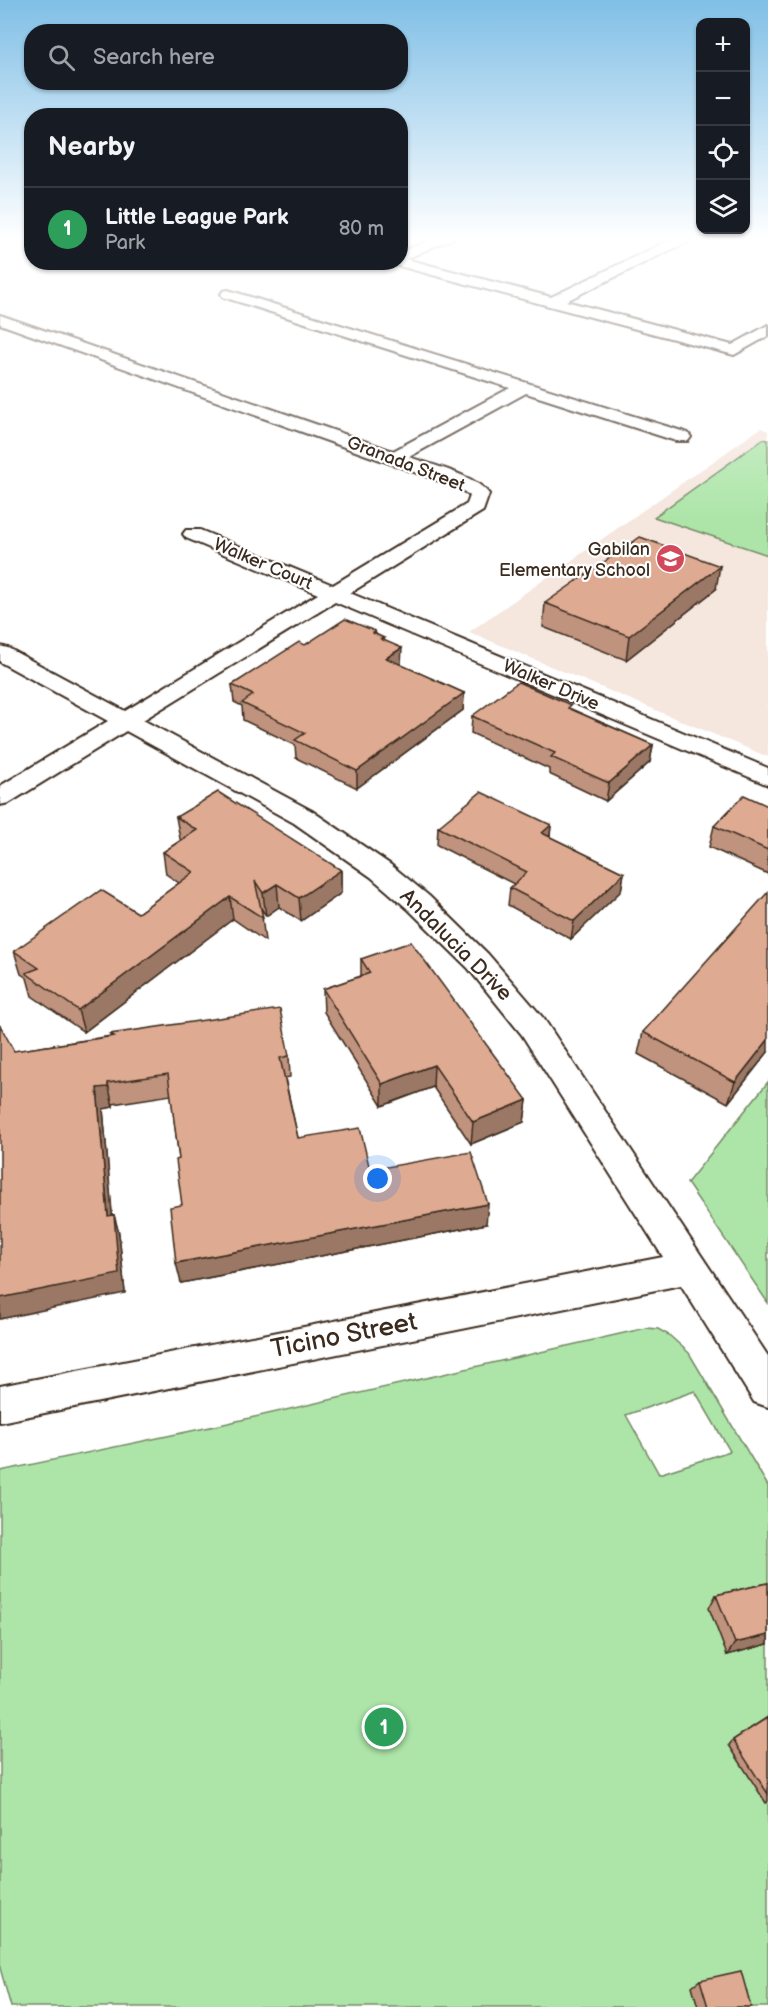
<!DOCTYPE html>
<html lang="en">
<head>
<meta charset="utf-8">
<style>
	:root { --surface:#171b24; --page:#242831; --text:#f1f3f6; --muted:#9ea1a6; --line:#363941; --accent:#d93025 }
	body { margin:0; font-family:"Balsamiq Sans",sans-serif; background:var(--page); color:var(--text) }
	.controls { position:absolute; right:18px; top:18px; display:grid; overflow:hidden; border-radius:12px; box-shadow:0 2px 4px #0004 }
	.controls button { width:54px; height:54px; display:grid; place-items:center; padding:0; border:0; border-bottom:2px solid var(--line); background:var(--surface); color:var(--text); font:30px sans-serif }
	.you { position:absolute; left:378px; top:1179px; width:21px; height:21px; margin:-15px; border:4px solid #fff; border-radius:50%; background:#1a73e8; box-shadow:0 0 0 9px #1a73e833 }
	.badge { display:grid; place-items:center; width:39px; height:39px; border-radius:50%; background:var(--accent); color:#fff; font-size:20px; font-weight:700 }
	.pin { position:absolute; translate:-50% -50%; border:3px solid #fff; box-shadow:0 2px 6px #0006 }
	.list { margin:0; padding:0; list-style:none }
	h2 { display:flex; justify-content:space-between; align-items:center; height:78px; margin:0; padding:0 24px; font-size:26px }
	h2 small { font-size:20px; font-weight:400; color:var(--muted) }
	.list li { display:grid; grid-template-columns:39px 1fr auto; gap:18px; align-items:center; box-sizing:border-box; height:84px; padding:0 24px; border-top:2px solid var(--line) }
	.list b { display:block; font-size:22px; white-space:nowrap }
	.list p { margin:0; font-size:20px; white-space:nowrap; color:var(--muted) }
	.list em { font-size:20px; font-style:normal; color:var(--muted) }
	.icon { flex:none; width:33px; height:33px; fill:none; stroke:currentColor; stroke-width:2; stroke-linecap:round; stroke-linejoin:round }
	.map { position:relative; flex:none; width:768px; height:2007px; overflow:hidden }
	.search { position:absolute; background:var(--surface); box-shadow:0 2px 4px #0004; left:24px; top:24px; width:384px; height:66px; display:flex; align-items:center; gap:15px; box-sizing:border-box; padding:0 21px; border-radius:24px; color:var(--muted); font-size:22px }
	.panel { position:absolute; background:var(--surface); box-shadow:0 2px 4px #0004; left:24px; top:108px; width:384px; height:162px; border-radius:24px }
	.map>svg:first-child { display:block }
</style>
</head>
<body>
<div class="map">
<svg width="768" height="2007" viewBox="0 0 768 2007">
	<rect width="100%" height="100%" fill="#fff"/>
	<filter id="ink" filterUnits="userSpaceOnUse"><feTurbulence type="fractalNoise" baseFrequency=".0167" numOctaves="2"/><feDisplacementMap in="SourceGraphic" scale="12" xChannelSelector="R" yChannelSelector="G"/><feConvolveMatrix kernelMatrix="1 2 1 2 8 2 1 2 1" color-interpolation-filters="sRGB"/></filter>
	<g filter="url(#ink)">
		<path fill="#f5e6de" d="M 761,428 L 768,431 L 768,757 L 469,632 Z"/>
		<g fill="#ade5a9" stroke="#748864" stroke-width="1.5" fill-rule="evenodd">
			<path d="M 763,439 L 768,440 L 768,555 L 654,517 Z"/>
			<path d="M 768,1082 L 768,1303 L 687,1183 Z"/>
			<path d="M 646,1328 L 658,1329 L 669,1335 L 689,1353 L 768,1486 L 768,2007 L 11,2007 L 0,1968 L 0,1471 L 215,1426 ZM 695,1391 L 730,1451 L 659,1474 L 626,1415 Z"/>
		</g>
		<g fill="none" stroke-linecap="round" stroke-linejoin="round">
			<defs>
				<g id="street">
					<path d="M 438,237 L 456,237 L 406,259 L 551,297 L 676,237 L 692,237 L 691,240 L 566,301 L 732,345 L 768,325 L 768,336 L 734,355 L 395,265 L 393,262 L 400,262 L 400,252 Z"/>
					<path d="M 228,290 L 688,433 L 691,437 L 688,441 L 676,441 L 526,393 L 409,457 C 431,465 476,475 489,494 L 483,511 L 350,593 L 768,768 L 768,785 L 335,602 L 143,720 L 312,811 L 391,865 L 429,896 L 488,954 L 544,1019 L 768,1356 L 768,1407 L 754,1402 L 681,1285 L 0,1422 L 0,1386 L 663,1257 L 522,1035 L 468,968 L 409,910 L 371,877 L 294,823 L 126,731 L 9,803 L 0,805 L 0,786 L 108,721 L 0,662 L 0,646 L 8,648 L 125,711 L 318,594 L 186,538 L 183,534 L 186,530 L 200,530 L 333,585 L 467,504 L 470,496 L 459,488 L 0,324 L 0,315 L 393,451 L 510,388 L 223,297 L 221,294 L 223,291 Z"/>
				</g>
			</defs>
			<use href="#street" stroke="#3b2a1e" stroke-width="4"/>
			<use href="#street" fill="#fff" fill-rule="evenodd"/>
		</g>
		<g fill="#bf937e" stroke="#3b2a1e" stroke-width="1.5">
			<path d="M 716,589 L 626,660 L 543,627 L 545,603 Z"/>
			<path d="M 375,631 L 376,634 L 384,640 L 401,665 L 464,693 L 463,710 L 357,788 L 296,758 L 295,745 L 243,720 L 242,706 L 234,702 L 232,685 L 305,645 Z"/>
			<path d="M 571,709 L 653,745 L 650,762 L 606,801 L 549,774 L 549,769 L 471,733 L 472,716 Z"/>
			<path d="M 768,806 L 768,874 L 709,847 L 714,826 Z"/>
			<path d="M 176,817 L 341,870 L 341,893 L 301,921 L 279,907 L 266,916 L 261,908 L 265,941 L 233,919 L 84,1032 L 32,996 L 27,978 L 21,974 L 14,951 L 138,913 L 179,883 L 166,874 L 163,852 L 181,840 L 180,839 Z"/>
			<path d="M 551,825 L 550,837 L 624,873 L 621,891 L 571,939 L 508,905 L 510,888 L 514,884 L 437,845 L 438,827 Z"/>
			<path d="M 361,959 L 527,1100 L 524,1122 L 471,1144 L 433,1087 L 382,1106 L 324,1012 L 323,989 L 361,976 Z"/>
			<path d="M 643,1032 L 768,1052 L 728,1103 L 638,1054 Z"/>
			<path d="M 110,1034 L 289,1056 L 290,1077 L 285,1078 L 298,1138 L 486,1224 L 181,1283 L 182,1205 L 179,1159 L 171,1095 L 113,1104 L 113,1107 L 103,1109 L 112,1215 L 114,1215 L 119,1234 L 125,1293 L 14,1051 L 111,1036 Z"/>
			<path d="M 768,1583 L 768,1644 L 727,1655 L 709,1608 L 716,1595 Z"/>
			<path d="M 768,1717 L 768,1801 L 766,1803 L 729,1745 L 733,1740 Z"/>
			<path d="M 700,1980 L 751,2007 L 698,2007 L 692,1986 Z"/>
		</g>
		<g fill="#9b7866" stroke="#3b2a1e" stroke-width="1.5">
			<path d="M 720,566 L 716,589 L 626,660 L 629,636 Z"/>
			<path d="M 402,648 L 401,664 L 386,675 L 386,658 Z"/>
			<path d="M 464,693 L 463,710 L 357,788 L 357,771 Z"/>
			<path d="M 653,745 L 650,762 L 606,801 L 609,783 Z"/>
			<path d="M 551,825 L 549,843 L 542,833 Z"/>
			<path d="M 341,870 L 341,893 L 301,921 L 299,898 Z"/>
			<path d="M 624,873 L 621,891 L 571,939 L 574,921 Z"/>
			<path d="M 277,884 L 279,907 L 266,916 L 263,893 Z"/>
			<path d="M 230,897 L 233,919 L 84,1032 L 78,1010 Z"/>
			<path d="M 768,1040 L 768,1052 L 728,1103 L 735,1082 Z"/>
			<path d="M 434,1065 L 433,1087 L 382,1106 L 382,1084 Z"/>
			<path d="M 108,1083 L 113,1107 L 103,1109 L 114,1235 L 108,1216 L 97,1088 Z"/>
			<path d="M 527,1100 L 524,1122 L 471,1144 L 473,1122 Z"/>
			<path d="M 488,1204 L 486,1224 L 181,1283 L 176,1263 Z"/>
			<path d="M 114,1215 L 119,1234 L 125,1293 L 0,1319 L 0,1298 Z"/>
			<path d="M 768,1635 L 768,1644 L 727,1655 L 735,1643 Z"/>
		</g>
		<g fill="#deab92" stroke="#3b2a1e" stroke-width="1.5">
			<path d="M 640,537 L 720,566 L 629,636 L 545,603 Z"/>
			<path d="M 345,619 L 375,631 L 373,633 L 384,638 L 381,639 L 402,648 L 386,658 L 464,693 L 357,771 L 295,740 L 305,733 L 242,703 L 253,695 L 232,685 L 299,642 L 305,645 Z"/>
			<path d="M 518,682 L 571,705 L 568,708 L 653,745 L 609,783 L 551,757 L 555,753 L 472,716 Z"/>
			<path d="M 218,792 L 341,870 L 299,898 L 277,884 L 263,893 L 255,881 L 263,918 L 230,897 L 78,1010 L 26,973 L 39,968 L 14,951 L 101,890 L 138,913 L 194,872 L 163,852 L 197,830 L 176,817 Z"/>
			<path d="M 481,792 L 551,825 L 542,833 L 624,873 L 574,921 L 510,888 L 527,872 L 438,827 Z"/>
			<path d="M 744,795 L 768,806 L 768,850 L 714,826 Z"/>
			<path d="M 768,892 L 768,1040 L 735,1082 L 643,1032 Z"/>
			<path d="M 411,942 L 527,1100 L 473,1122 L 434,1065 L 382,1084 L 323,989 L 370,973 L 361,959 Z"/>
			<path d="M 280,1009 L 289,1056 L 280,1058 L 298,1138 L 360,1128 L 370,1170 L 471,1152 L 488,1204 L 176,1263 L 170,1207 L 182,1205 L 176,1160 L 179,1159 L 168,1074 L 108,1083 L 108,1087 L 97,1088 L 108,1216 L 114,1215 L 119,1274 L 0,1298 L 0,1025 L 14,1051 L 114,1036 L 110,1034 Z"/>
			<path d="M 768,1583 L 768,1635 L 735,1643 L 716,1595 Z"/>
			<path d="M 768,1717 L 768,1794 L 733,1740 Z"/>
			<path d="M 741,1971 L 751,2007 L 708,2007 L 700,1980 Z"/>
		</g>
	</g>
	<linearGradient id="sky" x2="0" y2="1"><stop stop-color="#80bfe6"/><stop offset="0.46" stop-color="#fff"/><stop offset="1" stop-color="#fff" stop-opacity="0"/></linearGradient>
	<rect width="768" height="518" fill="url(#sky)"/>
	<defs>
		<symbol id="school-disc" viewBox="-11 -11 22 22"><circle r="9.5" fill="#d1495b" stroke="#fff"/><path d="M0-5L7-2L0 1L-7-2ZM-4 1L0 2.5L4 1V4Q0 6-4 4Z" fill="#fff"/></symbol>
	</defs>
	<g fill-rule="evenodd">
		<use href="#school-disc" x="654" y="542" width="33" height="33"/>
	</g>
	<g text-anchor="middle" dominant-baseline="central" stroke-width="4.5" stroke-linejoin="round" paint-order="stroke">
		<g font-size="18" fill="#3b2a1e" stroke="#fff">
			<text transform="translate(406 464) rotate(21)">Granada Street</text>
			<text transform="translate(263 564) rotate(23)">Walker Court</text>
			<text transform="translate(551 685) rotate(23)">Walker Drive</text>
		</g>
		<g font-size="18" fill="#3b2a1e" stroke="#fff" text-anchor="end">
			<text x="650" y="549">Gabilan<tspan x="650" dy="21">Elementary School</tspan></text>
		</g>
		<g font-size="21" fill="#3b2a1e" stroke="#fff">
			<text transform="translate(456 945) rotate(45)">Andalucia Drive</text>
		</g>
		<g font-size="26" fill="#3b2a1e" stroke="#fff">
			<text transform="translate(344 1336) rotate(-11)">Ticino Street</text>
		</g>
	</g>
</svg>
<div class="controls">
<button>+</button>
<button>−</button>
<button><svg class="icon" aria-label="locate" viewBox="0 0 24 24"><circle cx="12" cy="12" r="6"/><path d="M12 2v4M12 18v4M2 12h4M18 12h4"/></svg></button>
<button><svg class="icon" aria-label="layers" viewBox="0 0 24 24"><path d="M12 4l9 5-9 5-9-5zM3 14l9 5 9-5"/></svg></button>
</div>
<div class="you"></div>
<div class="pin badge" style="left:384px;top:1727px;background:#2e9e5b">1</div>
<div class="search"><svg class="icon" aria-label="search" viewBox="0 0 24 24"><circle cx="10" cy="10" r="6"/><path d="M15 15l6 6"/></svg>Search here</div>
<section class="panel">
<h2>Nearby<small></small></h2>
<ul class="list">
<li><span class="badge" style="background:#2e9e5b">1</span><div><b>Little League Park</b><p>Park</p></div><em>80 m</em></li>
</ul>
</section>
</div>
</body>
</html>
